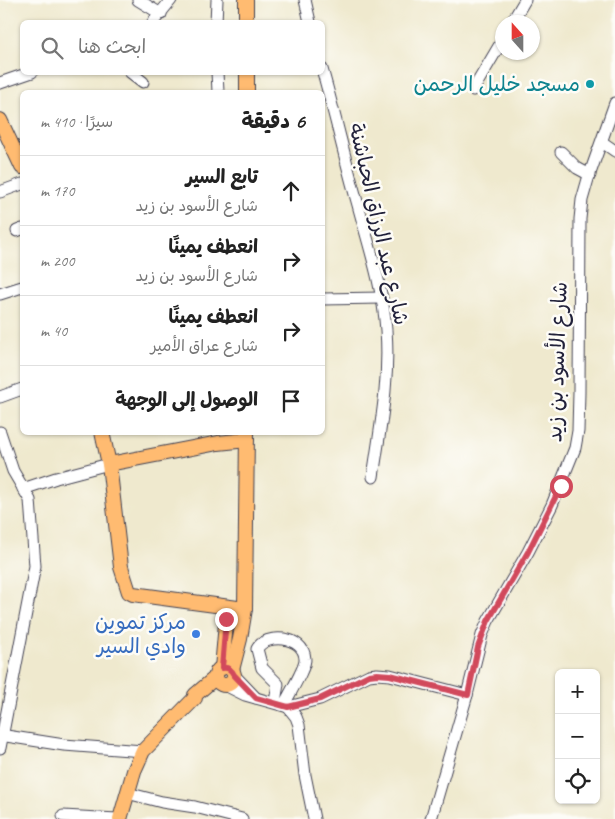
<!DOCTYPE html>
<html lang="ar">
<head>
<meta charset="utf-8">
<style>
	:root { --surface:#fff; --page:#f2f2f2; --text:#222; --muted:#767676; --line:#e0e0e0 }
	body { margin:0; font-family:Caveat,"Playpen Sans Arabic",sans-serif; background:var(--page); color:var(--text); direction:rtl }
	.controls { position:absolute; right:15px; bottom:15px; display:grid; overflow:hidden; border-radius:8px; box-shadow:0 1px 4px #0004 }
	.controls button { width:45px; height:45px; display:grid; place-items:center; padding:0; border:0; border-bottom:1px solid var(--line); background:var(--surface); color:var(--text); font:25px sans-serif }
	.compass { position:absolute; left:495px; top:15px; width:45px; height:45px; border-radius:50%; background:var(--surface); box-shadow:0 1px 4px #0004; rotate:339deg }
	.stop { position:absolute; width:15px; height:15px; margin:-11px; border:4px solid #d1495b; border-radius:50%; background:#fff }
	.stop.end { background:#d1495b; border-color:#fff; box-shadow:0 1px 5px #0008 }
	.list { margin:0; padding:0; list-style:none }
	h2 { display:flex; justify-content:space-between; align-items:center; height:65px; margin:0; padding:0 20px; font-size:21px }
	h2 small { font-size:16px; font-weight:400; color:var(--muted) }
	.list li { display:grid; grid-template-columns:32px 1fr auto; gap:15px; align-items:center; box-sizing:border-box; height:70px; padding:0 20px; border-top:1px solid var(--line) }
	.list b { display:block; font-size:19px; white-space:nowrap }
	.list p { margin:0; font-size:16px; white-space:nowrap; color:var(--muted) }
	.list em { font-size:16px; font-style:normal; color:var(--muted) }
	.icon { flex:none; width:28px; height:28px; fill:none; stroke:currentColor; stroke-width:2; stroke-linecap:round; stroke-linejoin:round }
	.map { position:relative; flex:none; width:615px; height:819px; overflow:hidden; direction:ltr }
	.search { position:absolute; background:var(--surface); box-shadow:0 1px 4px #0004; left:20px; top:20px; width:305px; height:55px; display:flex; align-items:center; gap:12px; box-sizing:border-box; padding:0 18px; border-radius:8px; color:var(--muted); font-size:19px }
	.panel { position:absolute; background:var(--surface); box-shadow:0 1px 4px #0004; left:20px; top:90px; width:305px; height:345px; border-radius:8px; direction:rtl }
	.map>svg:first-child { display:block }
</style>
</head>
<body>
<div class="map">
<svg width="615" height="819" viewBox="0 0 615 819">
	<rect width="100%" height="100%" fill="#fdfcf7"/>
	<filter id="ink" filterUnits="userSpaceOnUse"><feTurbulence type="fractalNoise" baseFrequency=".02" numOctaves="2"/><feDisplacementMap in="SourceGraphic" scale="10" xChannelSelector="R" yChannelSelector="G"/><feConvolveMatrix kernelMatrix="1 2 1 2 8 2 1 2 1" color-interpolation-filters="sRGB"/></filter>
	<filter id="wash" filterUnits="userSpaceOnUse"><feTurbulence type="fractalNoise" baseFrequency=".0096" numOctaves="4" result="noise"/><feDisplacementMap in="SourceGraphic" scale="20" xChannelSelector="R" yChannelSelector="G"/><feGaussianBlur stdDeviation="1.12" result="paint"/><feColorMatrix in="noise" values="0 0 0 0 0 0 0 0 0 0 0 0 0 0 0 0 0 1.4 0 .05"/><feComposite in="paint" operator="in"/></filter>
	<g filter="url(#wash)">
		<rect width="100%" height="100%" fill="#efe9ce"/>
	</g>
	<g filter="url(#ink)">
		<g fill="none" stroke-linecap="round" stroke-linejoin="round">
			<defs>
				<g id="minor">
					<path d="M 138,0 L 161,14"/>
					<path d="M 305,0 L 310,22"/>
					<path d="M 153,22 L 171,0"/>
					<path d="M 216,22 L 217,0"/>
					<path d="M 512,22 L 525,0"/>
					<path d="M 322,69 C 335,114 345,160 358,205 C 369,246 383,288 386,330 C 390,379 380,429 373,477"/>
					<path d="M 130,72 L 143,82"/>
					<path d="M 217,72 L 218,92"/>
					<path d="M 0,83 L 32,72"/>
					<path d="M 473,90 L 502,41"/>
					<path d="M 602,142 L 615,151"/>
					<path d="M 561,152 L 577,168 L 590,175"/>
					<path d="M 0,192 L 22,184"/>
					<path d="M 17,231 L 22,229"/>
					<path d="M 0,294 L 22,287"/>
					<path d="M 322,299 L 382,298"/>
					<path d="M 0,397 L 22,389"/>
					<path d="M 0,432 L 13,471 L 30,500 L 35,566 L 0,748"/>
					<path d="M 23,489 L 56,478 L 109,464"/>
					<path d="M 234,675 L 256,698"/>
					<path d="M 225,685 L 245,695 L 288,707 L 320,699 L 369,675 L 377,674 L 390,675 L 467,695"/>
					<path d="M 275,702 L 278,684 L 262,668 L 257,649 C 265,633 304,635 305,659 C 306,667 288,696 284,705"/>
					<path d="M 288,707 L 296,717 L 299,725 L 305,775 L 314,819"/>
					<path d="M 0,735 L 64,745 L 143,751"/>
					<path d="M 127,793 L 162,802 L 195,807 L 242,819"/>
					<path d="M 63,816 L 117,819"/>
					<path d="M 431,819 L 467,695 L 482,635 L 488,621 L 528,552 L 552,505 L 575,448 L 578,431 L 579,392 L 580,219 L 582,200 L 588,179 L 615,103"/>
				</g>
				<g id="major">
					<path d="M 246,0 L 246,22"/>
					<path d="M 247,72 L 247,92"/>
					<path d="M 0,120 L 22,167"/>
					<path d="M 102,432 L 109,464 L 121,567 L 129,592 L 133,594 L 245,609"/>
					<path d="M 109,464 L 218,443 L 247,440"/>
					<circle cx="225" cy="676" r="9"/>
					<path d="M 222,668 L 226,623 L 223,607"/>
					<path d="M 232,670 L 240,639 L 245,609 L 247,432"/>
					<path d="M 120,819 L 134,771 L 143,751 L 195,698 L 195,695 L 216,677"/>
				</g>
			</defs>
			<use href="#minor" stroke="#414051" stroke-width="13"/>
			<use href="#major" stroke="#414051" stroke-width="16"/>
			<use href="#minor" stroke="#fff" stroke-width="11"/>
			<use href="#major" stroke="#ffbb71" stroke-width="14"/>
		</g>
	</g>
	<g fill="none" stroke-linecap="round" stroke-linejoin="round" filter="url(#ink)">
		<path stroke="#d1495b" stroke-width="6" d="M 226,619 L 222,668 C 228,667 231,669 234,675 L 256,698 L 288,707 L 320,699 L 369,675 L 377,674 L 390,675 L 468,695 L 478,647 L 488,621 L 528,552 L 561,486"/>
	</g>
	<circle fill="#0f9aa8" stroke="#fdfcf7" stroke-width="2" cx="590" cy="84" r="5"/>
	<circle fill="#3f7fe0" stroke="#fdfcf7" stroke-width="2" cx="196" cy="634" r="5"/>
	<g text-anchor="middle" dominant-baseline="central" stroke-width="5" stroke-linejoin="round" paint-order="stroke">
		<g font-size="21" fill="#0d838f" stroke="#fdfcf7" text-anchor="end">
			<text x="580" y="84">مسجد خليل الرحمن</text>
		</g>
		<g font-size="21" fill="#22223b" stroke="#fdfcf7">
			<text transform="translate(379 224) rotate(77)">شارع عبد الرزاق الحباشنة</text>
			<text transform="translate(557 362) rotate(-88)">شارع الأسود بن زيد</text>
		</g>
		<g font-size="21" fill="#366cbe" stroke="#fdfcf7" text-anchor="end">
			<text x="186" y="622">مركز تموين<tspan x="186" dy="24">وادي السير</tspan></text>
		</g>
	</g>
</svg>
<div class="controls">
<button>+</button>
<button>−</button>
<button><svg class="icon" aria-label="locate" viewBox="0 0 24 24"><circle cx="12" cy="12" r="6"/><path d="M12 2v4M12 18v4M2 12h4M18 12h4"/></svg></button>
</div>
<svg class="compass" viewBox="-18 -18 36 36"><path d="M0-13l5 13h-10z" fill="#e53935"/><path d="M0 13l5-13h-10z" fill="#767676"/></svg>
<div class="stop" style="left:561px;top:486px"></div>
<div class="stop end" style="left:226px;top:619px"></div>
<div class="search"><svg class="icon" aria-label="search" viewBox="0 0 24 24"><circle cx="10" cy="10" r="6"/><path d="M15 15l6 6"/></svg>ابحث هنا</div>
<section class="panel">
<h2>6 دقيقة<small>سيرًا · 410 m</small></h2>
<ul class="list">
<li><svg class="icon" aria-label="ahead" viewBox="0 0 24 24"><path d="M12 20V5M6 11l6-6 6 6"/></svg><div><b>تابع السير</b><p>شارع الأسود بن زيد</p></div><em>170 m</em></li>
<li><svg class="icon" aria-label="right" viewBox="0 0 24 24"><path d="M7 20v-9h11M14 6l5 5-5 5"/></svg><div><b>انعطف يمينًا</b><p>شارع الأسود بن زيد</p></div><em>200 m</em></li>
<li><svg class="icon" aria-label="right" viewBox="0 0 24 24"><path d="M7 20v-9h11M14 6l5 5-5 5"/></svg><div><b>انعطف يمينًا</b><p>شارع عراق الأمير</p></div><em>40 m</em></li>
<li><svg class="icon" aria-label="arrive" viewBox="0 0 24 24"><path d="M6 21V4h12l-3 4 3 4H6"/></svg><div><b>الوصول إلى الوجهة</b></div></li>
</ul>
</section>
</div>
</body>
</html>
